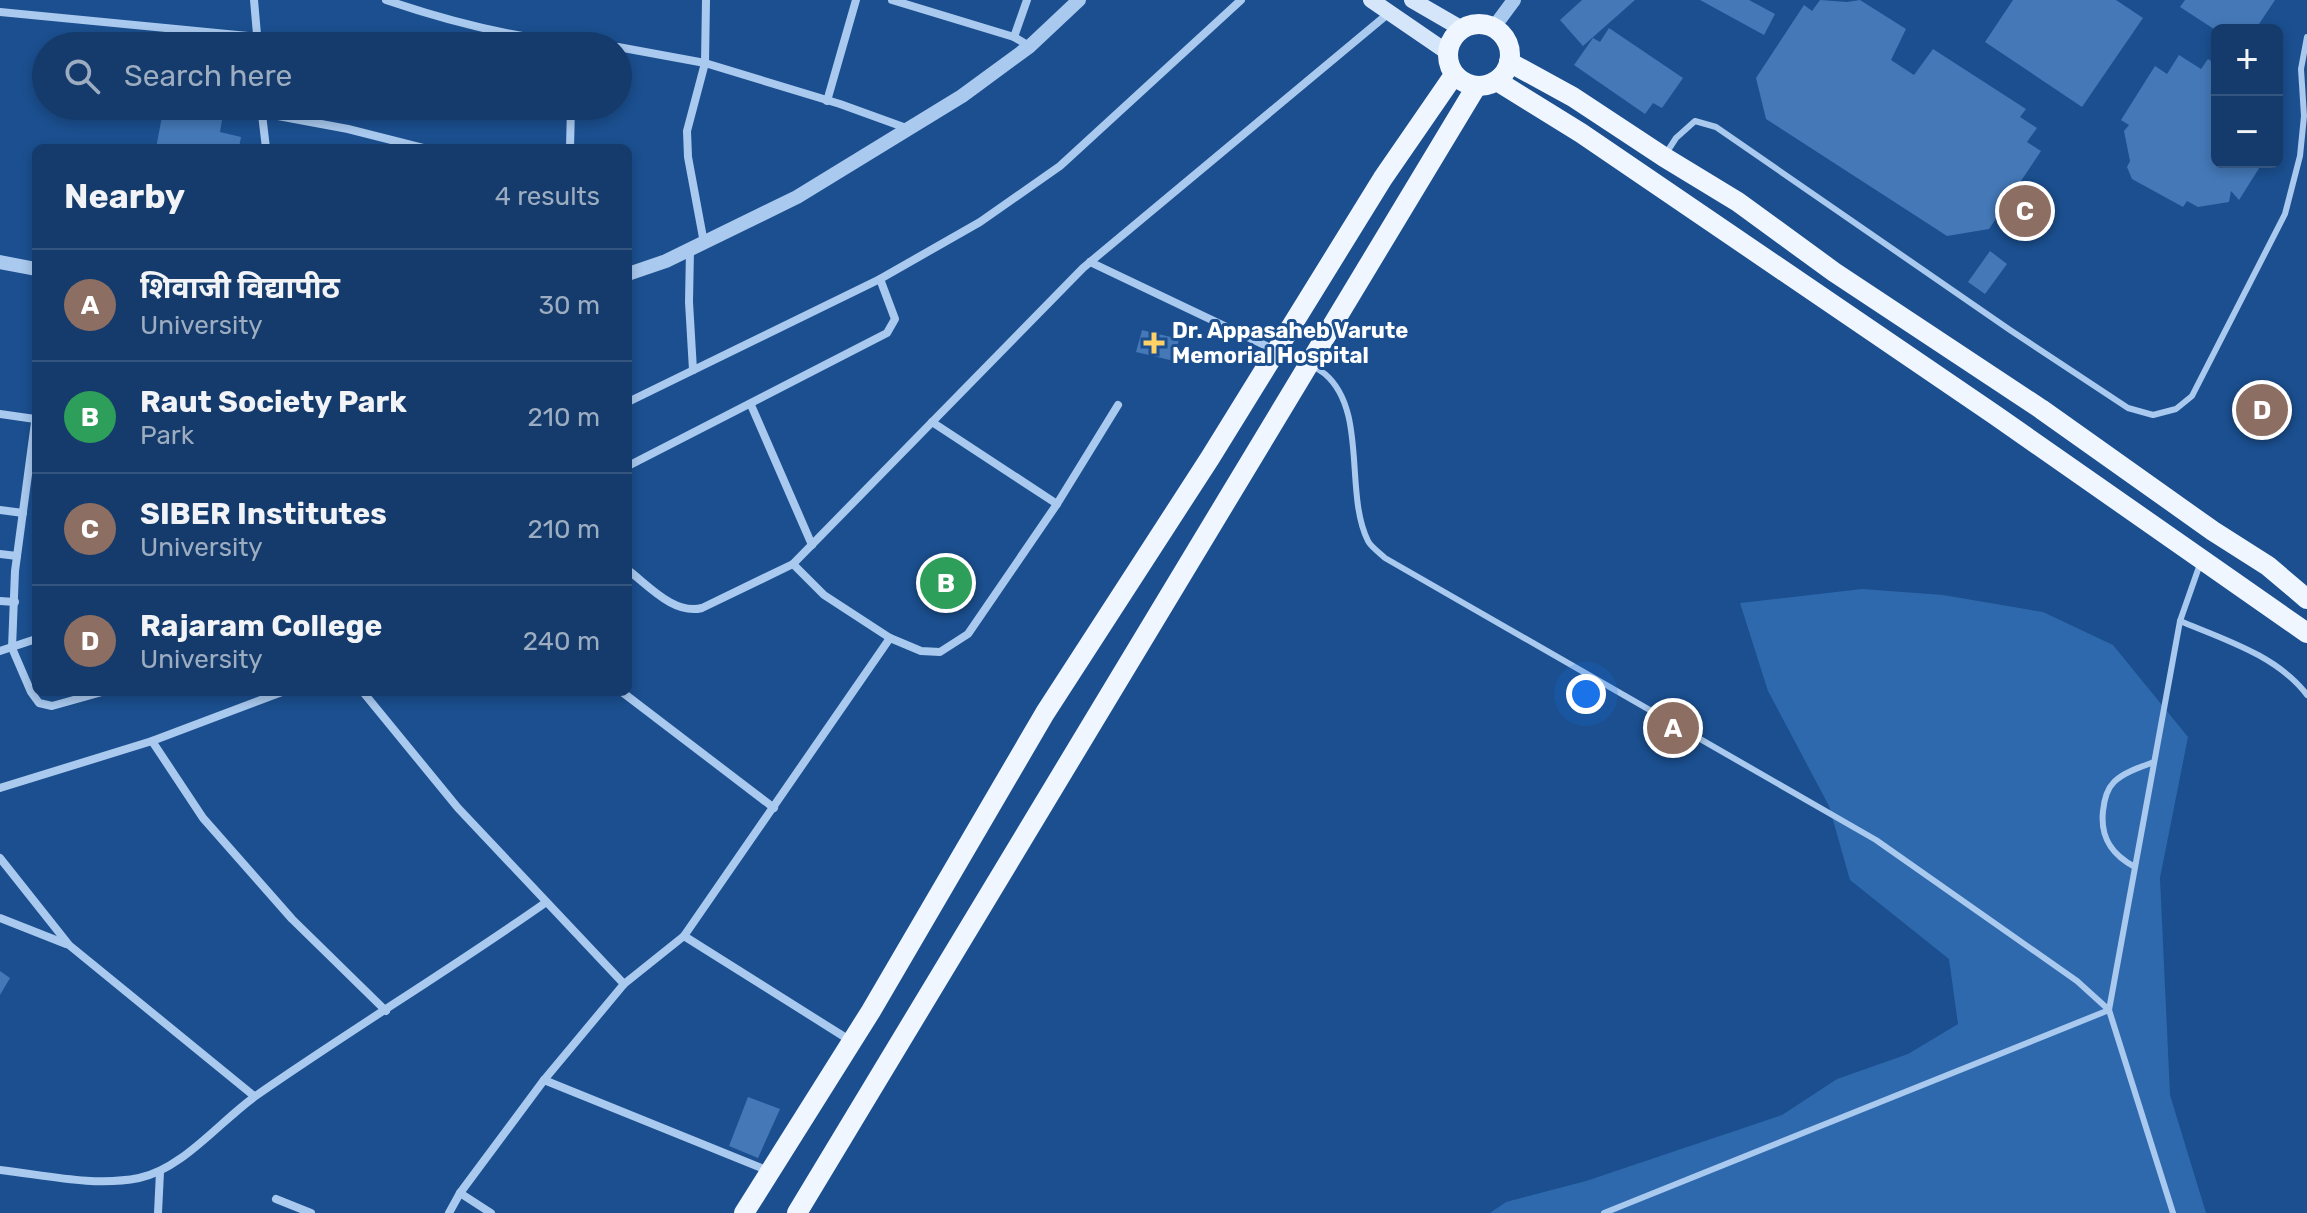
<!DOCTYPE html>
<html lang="en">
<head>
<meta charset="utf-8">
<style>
	:root { --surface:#143b6b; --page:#1d4271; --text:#f1f3f6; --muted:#9dadc1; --line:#33557e; --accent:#ffd166 }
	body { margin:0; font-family:Rubik,"Noto Sans Devanagari",sans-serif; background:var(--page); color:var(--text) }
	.controls { position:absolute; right:24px; top:24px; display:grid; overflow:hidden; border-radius:12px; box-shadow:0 4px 12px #0003 }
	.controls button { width:72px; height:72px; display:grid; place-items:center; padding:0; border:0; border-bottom:2px solid var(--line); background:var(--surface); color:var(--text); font:40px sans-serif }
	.you { position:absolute; left:1586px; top:694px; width:28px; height:28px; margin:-20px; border:6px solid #fff; border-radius:50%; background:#1a73e8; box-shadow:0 0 0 12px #1a73e833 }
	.badge { display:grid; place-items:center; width:52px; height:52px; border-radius:50%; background:var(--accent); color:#fff; font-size:26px; font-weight:700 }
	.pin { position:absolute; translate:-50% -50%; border:4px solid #fff; box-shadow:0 2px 8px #0006 }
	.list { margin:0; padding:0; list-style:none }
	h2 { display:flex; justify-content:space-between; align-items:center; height:104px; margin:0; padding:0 32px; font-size:34px }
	h2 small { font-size:26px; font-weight:400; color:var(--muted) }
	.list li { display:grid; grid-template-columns:52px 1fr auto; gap:24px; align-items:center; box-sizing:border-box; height:112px; padding:0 32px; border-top:2px solid var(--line) }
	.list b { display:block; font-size:30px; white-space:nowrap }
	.list p { margin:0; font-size:26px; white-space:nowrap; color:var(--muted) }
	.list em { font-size:26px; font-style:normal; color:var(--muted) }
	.icon { flex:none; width:44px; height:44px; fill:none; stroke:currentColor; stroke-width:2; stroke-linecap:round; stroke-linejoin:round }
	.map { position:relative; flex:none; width:2307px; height:1213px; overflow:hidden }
	.search { position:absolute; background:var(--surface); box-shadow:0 4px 12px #0003; left:32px; top:32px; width:600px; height:88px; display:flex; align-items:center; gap:20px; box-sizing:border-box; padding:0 28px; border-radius:44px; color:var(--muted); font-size:30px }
	.panel { position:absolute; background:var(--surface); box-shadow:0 4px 12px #0003; left:32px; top:144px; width:600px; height:552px; border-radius:12px }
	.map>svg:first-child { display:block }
</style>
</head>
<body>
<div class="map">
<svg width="2307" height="1213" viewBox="0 0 2307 1213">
	<rect width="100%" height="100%" fill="#1b4f8f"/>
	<path fill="#2e69ad" d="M 1862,589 L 1943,595 L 2043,612 L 2113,645 L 2188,737 L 2160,878 L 2170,1095 L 2206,1213 L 1490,1213 L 1506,1202 L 1586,1181 L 1782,1115 L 1837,1079 L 1908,1054 L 1958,1024 L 1949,959 L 1850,880 L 1829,806 L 1768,691 L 1740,603 Z"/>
	<g fill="#4478b7">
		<path d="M 1582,0 L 1635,0 L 1583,46 L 1560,20 Z"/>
		<path d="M 1700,0 L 1749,0 L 1775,14 L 1764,35 Z"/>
		<path d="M 1820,0 L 1847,2 L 1860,0 L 1906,29 L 1891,60 L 1914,75 L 1933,49 L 2026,109 L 2020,117 L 2037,128 L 2027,142 L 2041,151 L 1989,229 L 1947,236 L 1766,119 L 1756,78 L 1804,5 L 1812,11 Z"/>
		<path d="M 2013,0 L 2116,0 L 2143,18 L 2082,107 L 1985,42 Z"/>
		<path d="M 2185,0 L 2275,0 L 2255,30 L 2217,31 L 2180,7 Z"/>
		<path d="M 1609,28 L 1683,78 L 1662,108 L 1653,103 L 1645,114 L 1574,65 L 1593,38 L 1600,42 Z"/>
		<path d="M 2179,55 L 2201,69 L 2208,59 L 2217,65 L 2217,162 L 2263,162 L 2239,200 L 2231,191 L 2229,202 L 2198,207 L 2187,201 L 2183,207 L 2132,179 L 2127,167 L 2130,161 L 2124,131 L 2129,125 L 2121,120 L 2155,66 L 2167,74 Z"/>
		<path d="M 164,106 L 224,108 L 220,132 L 241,137 L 239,148 L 156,148 Z"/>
		<path d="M 1990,251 L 2007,264 L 1985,294 L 1968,282 Z"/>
		<path d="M 1142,330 L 1179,339 L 1174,361 L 1136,352 Z"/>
		<path d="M 0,971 L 10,978 L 0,995 Z"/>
		<path d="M 748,1097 L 780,1109 L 758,1158 L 729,1146 Z"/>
	</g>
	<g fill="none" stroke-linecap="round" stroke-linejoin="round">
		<g stroke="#a9c9ee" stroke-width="6">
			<path d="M 1665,155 L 1676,138 L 1695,121 L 1716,127 L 2010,330 L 2128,408 L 2153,415 L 2176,409 L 2192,396 L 2285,214 L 2300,156 L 2304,116 L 2301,69 L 2307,37"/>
			<path d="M 1280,352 C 1296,358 1311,363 1325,374 C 1368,411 1344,493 1368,541 C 1371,547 1380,553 1385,558 L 1876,840 L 2077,981 L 2109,1010 L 2173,1213"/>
			<path d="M 2180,621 C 2223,639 2278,656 2307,695"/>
			<path d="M 2135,867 C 2112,855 2100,838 2103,811 C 2104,801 2107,789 2114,782 C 2124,772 2141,767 2154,762"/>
			<path d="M 1604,1213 L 2109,1010 L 2180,621 L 2200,564"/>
		</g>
		<g stroke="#a9c9ee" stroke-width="8">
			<path d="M 254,0 L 258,46"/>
			<path d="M 386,0 C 456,24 527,41 600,46"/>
			<path d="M 892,0 L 1014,37 L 1029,46"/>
			<path d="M 0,12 L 258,37"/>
			<path d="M 1014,37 L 1027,0"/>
			<path d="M 618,47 L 705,63 L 840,104 L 909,129"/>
			<path d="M 827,101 L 856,0"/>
			<path d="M 261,106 L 266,148"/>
			<path d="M 262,113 L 348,129 L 423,148"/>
			<path d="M 570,148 L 571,106"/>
			<path d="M 704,243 L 688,157 L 687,131 L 705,63 L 706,0"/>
			<path d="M 690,250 L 689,302 L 693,370"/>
			<path d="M 1090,262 L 1277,351"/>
			<path d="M 628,402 L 880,279 L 980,222 L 1060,166 L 1241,0"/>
			<path d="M 751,405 L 812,545"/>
			<path d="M 0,414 L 35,419"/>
			<path d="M 36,415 L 15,571 L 12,648 L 31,692 L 39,703 L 52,706 L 102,692"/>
			<path d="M 932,422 L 1057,504"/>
			<path d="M 628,466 L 887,333 L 895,319 L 880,279"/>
			<path d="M 0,510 L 23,513"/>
			<path d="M 0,554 L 17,556"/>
			<path d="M 793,564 L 824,595 L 890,638 L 921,651 L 940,652 L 968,634 L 1057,504 L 1118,405"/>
			<path d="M 628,570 C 649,586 674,615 702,608 L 793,564 L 1083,268 L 1389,13"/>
			<path d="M 0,601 L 15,602"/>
			<path d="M 0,651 L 36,639"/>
			<path d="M 363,692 L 458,808 L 624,984"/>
			<path d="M 622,692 L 774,808"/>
			<path d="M 152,741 L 203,818 L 292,919 L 386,1011"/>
			<path d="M 0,788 L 152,741 L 282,692"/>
			<path d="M 0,858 L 69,945 L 254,1096"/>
			<path d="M 0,918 L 66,944"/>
			<path d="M 684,936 L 851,1041"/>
			<path d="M 544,1080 L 769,1171"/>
			<path d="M 0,1170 C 45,1175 94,1187 139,1178 C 183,1169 221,1120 257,1095 C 352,1029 451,969 545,903"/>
			<path d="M 460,1193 L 491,1213"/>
			<path d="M 276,1199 L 311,1213"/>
			<path d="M 158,1213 L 160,1172"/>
			<path d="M 449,1213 L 460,1193 L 544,1080 L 624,984 L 684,936 L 890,638"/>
		</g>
		<g stroke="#a9c9ee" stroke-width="14">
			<path d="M 1494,27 L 1514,0"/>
			<path d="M 0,262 L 36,269"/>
			<path d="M 628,274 L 666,261 L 797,197 L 962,96 L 1030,46 L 1079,0"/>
		</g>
		<g stroke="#d6e6fa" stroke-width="16">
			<path d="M 1371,0 L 1447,52"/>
			<path d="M 1412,0 L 1462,29"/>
		</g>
		<g stroke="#f0f6ff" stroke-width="20">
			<circle cx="1479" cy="55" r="31"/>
			<path d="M 1509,62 L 1573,97 L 1664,157 L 1738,202 L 1834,272 L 2041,409 L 2213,531 L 2268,566 L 2307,599"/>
			<path d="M 1497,81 L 1581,133 L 1995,415 L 2307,633"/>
			<path d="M 744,1213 L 871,1011 L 1045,713 L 1210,458 L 1383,178 L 1454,75"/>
			<path d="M 797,1213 L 1476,87"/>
		</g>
	</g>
	<path fill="#ffd166" stroke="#1b4f8f" stroke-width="3" d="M1150 331h8v8h8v8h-8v8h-8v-8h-8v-8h8z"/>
	<g text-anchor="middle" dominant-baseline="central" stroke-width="6" stroke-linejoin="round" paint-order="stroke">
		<g font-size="22" font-weight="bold" fill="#fff" stroke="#1b4f8f" text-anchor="start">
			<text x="1172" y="330">Dr. Appasaheb Varute<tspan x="1172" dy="25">Memorial Hospital</tspan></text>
		</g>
	</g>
</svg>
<div class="controls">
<button>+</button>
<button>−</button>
</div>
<div class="you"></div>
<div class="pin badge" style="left:1673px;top:728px;background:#8d6e63">A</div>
<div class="pin badge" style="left:946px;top:583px;background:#2e9e5b">B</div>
<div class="pin badge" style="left:2025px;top:211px;background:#8d6e63">C</div>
<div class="pin badge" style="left:2262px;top:410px;background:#8d6e63">D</div>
<div class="search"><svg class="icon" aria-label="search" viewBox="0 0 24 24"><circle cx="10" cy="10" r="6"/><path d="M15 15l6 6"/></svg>Search here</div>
<section class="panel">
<h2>Nearby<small>4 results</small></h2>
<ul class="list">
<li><span class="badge" style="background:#8d6e63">A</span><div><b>शिवाजी विद्यापीठ</b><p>University</p></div><em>30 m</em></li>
<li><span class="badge" style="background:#2e9e5b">B</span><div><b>Raut Society Park</b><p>Park</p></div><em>210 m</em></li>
<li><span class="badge" style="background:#8d6e63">C</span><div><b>SIBER Institutes</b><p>University</p></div><em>210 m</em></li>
<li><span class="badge" style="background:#8d6e63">D</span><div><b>Rajaram College</b><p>University</p></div><em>240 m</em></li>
</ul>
</section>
</div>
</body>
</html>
